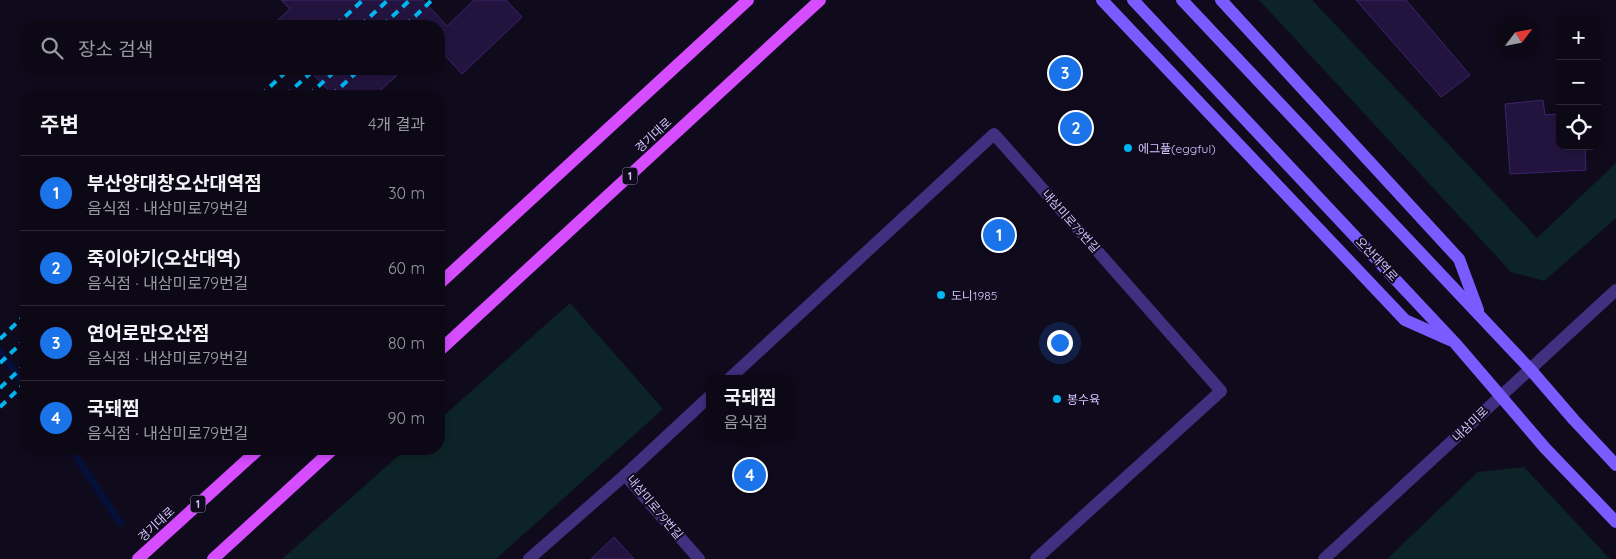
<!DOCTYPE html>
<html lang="ko">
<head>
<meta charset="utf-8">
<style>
	:root { --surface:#0c0816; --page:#15111f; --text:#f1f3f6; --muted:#9a9aa1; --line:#2c2935; --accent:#1a73e8 }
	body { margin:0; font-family:Quicksand,"Noto Sans KR",sans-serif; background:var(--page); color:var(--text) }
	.controls { position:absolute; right:15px; top:15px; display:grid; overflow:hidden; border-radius:10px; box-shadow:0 2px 8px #0003 }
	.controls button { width:45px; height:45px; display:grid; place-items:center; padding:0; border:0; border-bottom:1px solid var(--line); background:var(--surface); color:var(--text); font:25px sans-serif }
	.compass { position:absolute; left:1496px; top:15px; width:45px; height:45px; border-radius:50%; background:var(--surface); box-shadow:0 2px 8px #0003; rotate:58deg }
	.you { position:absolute; left:1059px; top:342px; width:18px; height:18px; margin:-12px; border:4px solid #fff; border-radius:50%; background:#1a73e8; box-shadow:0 0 0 8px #1a73e833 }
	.badge { display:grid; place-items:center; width:32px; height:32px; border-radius:50%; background:var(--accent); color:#fff; font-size:16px; font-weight:700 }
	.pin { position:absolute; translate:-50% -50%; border:2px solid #fff; box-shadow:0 1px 5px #0006 }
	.popup { position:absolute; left:706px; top:375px; width:88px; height:65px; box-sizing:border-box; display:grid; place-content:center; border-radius:10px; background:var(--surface); filter:drop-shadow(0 1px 4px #0005); font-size:16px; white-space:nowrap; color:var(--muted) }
	.popup b { font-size:19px; color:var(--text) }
	.popup::after { content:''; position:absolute; left:50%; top:100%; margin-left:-10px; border:10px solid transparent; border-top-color:var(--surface) }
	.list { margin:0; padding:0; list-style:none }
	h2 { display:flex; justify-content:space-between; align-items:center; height:65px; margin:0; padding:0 20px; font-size:21px }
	h2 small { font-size:16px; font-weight:400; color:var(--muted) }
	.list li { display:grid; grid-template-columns:32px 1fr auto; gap:15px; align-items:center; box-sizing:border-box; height:75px; padding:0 20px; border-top:1px solid var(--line) }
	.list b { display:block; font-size:19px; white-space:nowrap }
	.list p { margin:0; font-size:16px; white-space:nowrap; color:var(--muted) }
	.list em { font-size:16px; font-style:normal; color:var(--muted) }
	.icon { flex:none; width:28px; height:28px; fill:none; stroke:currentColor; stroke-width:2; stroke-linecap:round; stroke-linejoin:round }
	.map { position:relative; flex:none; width:1616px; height:559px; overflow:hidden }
	.search { position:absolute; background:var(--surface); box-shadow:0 2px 8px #0003; left:20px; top:20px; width:425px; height:55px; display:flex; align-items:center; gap:12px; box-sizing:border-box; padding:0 18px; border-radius:20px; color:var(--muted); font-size:19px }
	.panel { position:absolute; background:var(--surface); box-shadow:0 2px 8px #0003; left:20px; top:90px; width:425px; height:365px; border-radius:20px }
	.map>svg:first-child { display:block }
</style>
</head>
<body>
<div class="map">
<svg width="1616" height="559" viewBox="0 0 1616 559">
	<rect width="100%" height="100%" fill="#100a1d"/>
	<g fill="#0c2427">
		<path d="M 1259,0 L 1312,0 L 1537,238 L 1616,163 L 1616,218 L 1544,281 L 1511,272 Z"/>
		<path d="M 570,303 L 663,409 L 496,559 L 282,559 L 406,449 L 439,449 L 439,420 Z"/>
		<path d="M 1524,467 L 1610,559 L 1387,559 L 1478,472 Z"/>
	</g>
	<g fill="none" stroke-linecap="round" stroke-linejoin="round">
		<g stroke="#05103a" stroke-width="7">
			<path d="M 0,351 L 26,387"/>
			<path d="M 71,449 L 120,523"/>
		</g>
	</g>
	<g fill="#23143f" stroke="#3d246d">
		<path d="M 281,0 L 423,0 L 447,26 L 474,0 L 506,0 L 522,17 L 462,74 L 441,51 L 439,53 L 439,26 L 271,26 L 290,9 Z"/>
		<path d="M 1356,0 L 1406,0 L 1470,75 L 1441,97 Z"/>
		<path d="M 308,69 L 404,69 L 374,96 L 334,96 Z"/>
		<path d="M 1543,100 L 1545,115 L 1560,114 L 1560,146 L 1585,146 L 1586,170 L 1510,174 L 1505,104 Z"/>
		<path d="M 614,537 L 634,559 L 591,559 Z"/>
	</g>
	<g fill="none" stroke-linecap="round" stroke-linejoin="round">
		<g stroke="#3f3080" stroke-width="12">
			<path d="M 729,379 L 994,134 L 1221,391 L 1036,559"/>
			<path d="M 529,559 L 625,475"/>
			<path d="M 699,559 L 625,475 L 710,396"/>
		</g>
		<path stroke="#3f3080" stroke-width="12" d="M 1324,559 L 1616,290"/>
		<g stroke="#785cff" stroke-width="12">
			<path d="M 1102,0 L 1405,320 L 1450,340"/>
			<path d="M 1133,0 L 1455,343 L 1545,448 L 1616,522"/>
			<path d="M 1182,0 L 1530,369 L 1574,420 L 1616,465"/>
			<path d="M 1221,0 L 1459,259 L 1478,310"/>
		</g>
		<g stroke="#d64cff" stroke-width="12">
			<path d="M 439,284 L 748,0"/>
			<path d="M 439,351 L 820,0"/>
			<path d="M 138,559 L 259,449"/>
			<path d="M 213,559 L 333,449"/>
		</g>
		<g stroke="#00b5f0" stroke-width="4" stroke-dasharray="8 6" stroke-linecap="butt">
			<path d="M 335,26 L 363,0"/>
			<path d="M 360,26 L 388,0"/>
			<path d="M 382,26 L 410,0"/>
			<path d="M 405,26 L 432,0"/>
			<path d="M 260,96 L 289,69"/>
			<path d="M 285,96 L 315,69"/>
			<path d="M 308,96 L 337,69"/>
			<path d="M 331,96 L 360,69"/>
			<path d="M 0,339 L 26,314"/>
			<path d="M 0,363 L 26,339"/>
			<path d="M 0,388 L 26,364"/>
			<path d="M 0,407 L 26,382"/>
		</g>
	</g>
	<g fill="#00b5f0" stroke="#100a1d" stroke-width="2">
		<circle cx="1128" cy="148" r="5"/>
		<circle cx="941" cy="295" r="5"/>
		<circle cx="1057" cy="399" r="5"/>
	</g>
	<g text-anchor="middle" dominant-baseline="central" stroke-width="4" stroke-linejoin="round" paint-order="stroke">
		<g fill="#100a1d" stroke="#998dbb" stroke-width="1">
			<rect x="622.5" y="167.5" width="15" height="17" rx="4"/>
			<rect x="190.5" y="495.5" width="15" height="17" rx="4"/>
		</g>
		<g font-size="11" font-weight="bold" fill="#d4c5ff">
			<text x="630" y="176">1</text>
			<text x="198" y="504">1</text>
		</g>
		<g font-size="12" fill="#d4c5ff" stroke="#100a1d">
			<text transform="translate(653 135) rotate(-43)">경기대로</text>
			<text transform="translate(1071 221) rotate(48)">내삼미로79번길</text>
			<text transform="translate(1377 259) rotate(47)">오산대역로</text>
			<text transform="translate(1470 424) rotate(-44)">내삼미로</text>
			<text transform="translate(655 507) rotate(50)">내삼미로79번길</text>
			<text transform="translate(156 524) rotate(-43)">경기대로</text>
		</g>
		<g font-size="12" fill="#d4c5ff" stroke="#100a1d" text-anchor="start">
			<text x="1138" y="148">에그풀(eggful)</text>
			<text x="951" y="295">도니1985</text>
			<text x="1067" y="399">봉수육</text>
		</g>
	</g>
</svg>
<div class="controls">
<button>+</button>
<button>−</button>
<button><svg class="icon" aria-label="locate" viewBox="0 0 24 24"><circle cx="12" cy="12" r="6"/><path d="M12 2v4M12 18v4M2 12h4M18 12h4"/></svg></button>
</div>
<svg class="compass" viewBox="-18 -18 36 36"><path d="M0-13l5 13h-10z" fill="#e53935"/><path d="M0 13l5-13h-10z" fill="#9a9aa1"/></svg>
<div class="you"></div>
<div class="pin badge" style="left:999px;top:235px">1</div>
<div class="pin badge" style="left:1076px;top:128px">2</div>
<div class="pin badge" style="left:1065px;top:73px">3</div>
<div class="pin badge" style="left:750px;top:475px">4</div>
<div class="popup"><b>국돼찜</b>음식점</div>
<div class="search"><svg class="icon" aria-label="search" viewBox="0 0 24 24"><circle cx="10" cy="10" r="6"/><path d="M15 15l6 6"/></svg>장소 검색</div>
<section class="panel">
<h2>주변<small>4개 결과</small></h2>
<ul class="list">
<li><span class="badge">1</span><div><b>부산양대창오산대역점</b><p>음식점 · 내삼미로79번길</p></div><em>30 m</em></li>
<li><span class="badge">2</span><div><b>죽이야기(오산대역)</b><p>음식점 · 내삼미로79번길</p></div><em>60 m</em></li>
<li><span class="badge">3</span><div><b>연어로만오산점</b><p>음식점 · 내삼미로79번길</p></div><em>80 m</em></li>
<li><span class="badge">4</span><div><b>국돼찜</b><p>음식점 · 내삼미로79번길</p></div><em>90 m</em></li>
</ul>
</section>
</div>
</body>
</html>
